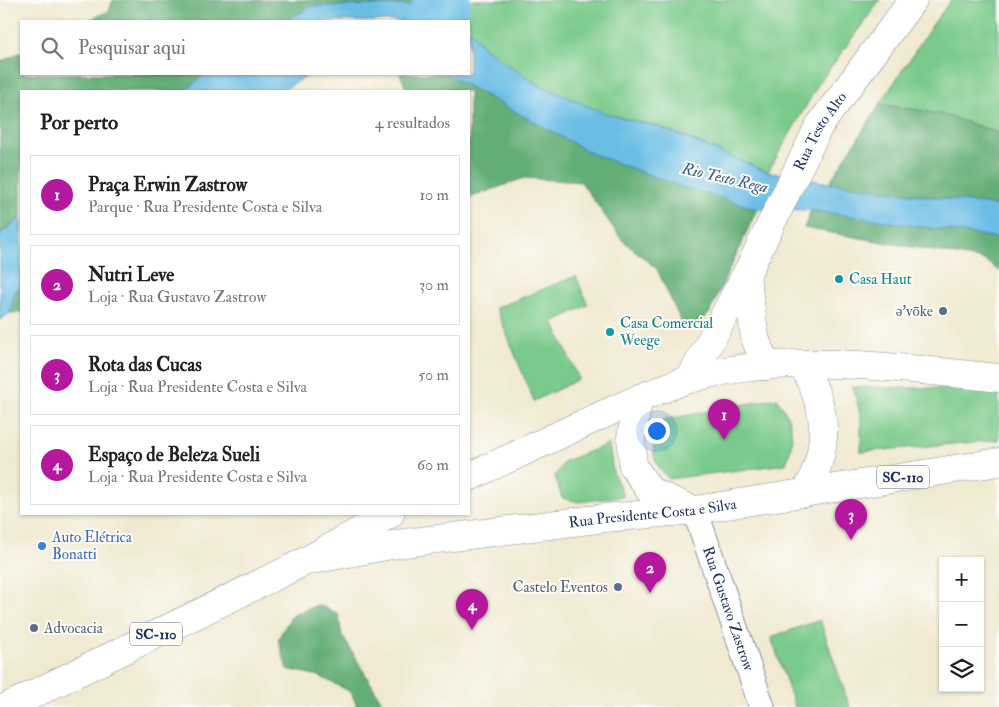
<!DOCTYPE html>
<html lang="pt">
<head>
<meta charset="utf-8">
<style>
	:root { --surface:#fff; --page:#f2f2f2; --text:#202124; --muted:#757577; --line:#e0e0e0; --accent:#b5179e }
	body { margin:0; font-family:"IM FELL Double Pica",serif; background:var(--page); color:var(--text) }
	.controls { position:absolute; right:15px; bottom:15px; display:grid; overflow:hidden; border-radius:0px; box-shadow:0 1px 4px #0004 }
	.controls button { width:45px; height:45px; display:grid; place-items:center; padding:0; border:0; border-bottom:1px solid var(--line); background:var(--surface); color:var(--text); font:25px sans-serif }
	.you { position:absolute; left:656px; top:430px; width:18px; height:18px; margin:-12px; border:4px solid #fff; border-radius:50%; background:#1a73e8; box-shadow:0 0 0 8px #1a73e833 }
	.badge { display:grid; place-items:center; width:32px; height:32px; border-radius:50%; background:var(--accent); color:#fff; font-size:16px; font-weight:700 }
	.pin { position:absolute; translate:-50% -41px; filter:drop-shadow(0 1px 2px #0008) }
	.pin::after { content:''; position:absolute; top:26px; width:18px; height:15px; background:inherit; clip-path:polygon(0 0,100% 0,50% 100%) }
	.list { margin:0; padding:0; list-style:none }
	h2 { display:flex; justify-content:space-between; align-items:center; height:65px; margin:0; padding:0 20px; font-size:21px }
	h2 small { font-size:16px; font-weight:400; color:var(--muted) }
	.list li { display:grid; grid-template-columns:32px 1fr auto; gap:15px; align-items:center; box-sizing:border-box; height:80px; margin:0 10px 10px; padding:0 10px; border:1px solid var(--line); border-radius:0px }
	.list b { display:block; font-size:19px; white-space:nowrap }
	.list p { margin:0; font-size:16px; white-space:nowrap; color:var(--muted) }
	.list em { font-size:16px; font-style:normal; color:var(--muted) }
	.icon { flex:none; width:28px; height:28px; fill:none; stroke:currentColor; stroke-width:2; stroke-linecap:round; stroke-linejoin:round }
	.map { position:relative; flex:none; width:999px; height:707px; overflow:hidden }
	.search { position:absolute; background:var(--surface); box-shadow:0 1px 4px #0004; left:20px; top:20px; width:450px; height:55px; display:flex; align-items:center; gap:12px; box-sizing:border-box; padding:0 18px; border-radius:0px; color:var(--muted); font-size:19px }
	.panel { position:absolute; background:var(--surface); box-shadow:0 1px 4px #0004; left:20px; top:90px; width:450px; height:425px; border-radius:0px }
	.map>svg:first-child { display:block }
</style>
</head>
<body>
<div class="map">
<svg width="999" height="707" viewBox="0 0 999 707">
	<rect width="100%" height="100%" fill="#fdfcf7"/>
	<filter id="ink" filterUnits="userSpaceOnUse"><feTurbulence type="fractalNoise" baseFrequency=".02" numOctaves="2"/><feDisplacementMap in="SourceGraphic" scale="10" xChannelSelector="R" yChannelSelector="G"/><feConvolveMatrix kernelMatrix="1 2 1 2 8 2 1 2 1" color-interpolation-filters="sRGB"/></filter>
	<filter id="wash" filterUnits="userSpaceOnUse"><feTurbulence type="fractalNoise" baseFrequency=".0096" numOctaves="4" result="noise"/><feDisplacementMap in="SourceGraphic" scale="20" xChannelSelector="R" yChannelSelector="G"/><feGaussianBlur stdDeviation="1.12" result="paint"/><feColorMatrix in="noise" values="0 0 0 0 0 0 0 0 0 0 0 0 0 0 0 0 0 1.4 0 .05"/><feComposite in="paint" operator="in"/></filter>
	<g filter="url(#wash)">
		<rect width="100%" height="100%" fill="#f1ead2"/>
		<g fill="#7aca8b" stroke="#4a7c74">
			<path d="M 467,0 L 880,0 L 818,85 L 768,172 C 732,158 698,141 662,128 C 643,122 622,120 603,113 C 572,101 469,57 469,21 L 462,21 Z"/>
			<path d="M 951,0 L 999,0 L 999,133 L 941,114 L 880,104 L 931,27 Z"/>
			<path d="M 576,276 L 588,305 L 553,322 L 579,379 L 534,401 L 496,308 Z"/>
			<path d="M 853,387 L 932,388 L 999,394 L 999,440 L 861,452 L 861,418 Z"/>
			<path d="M 777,398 C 793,423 796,435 786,464 L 669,479 C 648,459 651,445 663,420 Z"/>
			<path d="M 609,444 L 613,472 L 624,496 L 579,502 L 562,498 L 555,476 L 565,461 Z"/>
			<path d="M 820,620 L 850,707 L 795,707 L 771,637 Z"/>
		</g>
		<g fill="#63ae77" stroke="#3f6e6a">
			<path d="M 113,0 L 423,0 L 421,5 L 312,6 L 285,21 L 87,21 L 109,11 Z"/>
			<path d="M 21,52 L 21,74 L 205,74 L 184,91 L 21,91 L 21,218 L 0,234 L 0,62 Z"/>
			<path d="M 400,74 L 446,74 L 593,154 L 677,185 L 757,209 L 709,314 L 685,330 L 657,269 L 622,240 L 581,182 L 524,178 L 469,198 L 469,91 L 407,91 Z"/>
			<path d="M 880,104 L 941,114 L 999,133 L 999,206 L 829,183 Z"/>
			<path d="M 811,210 L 999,238 L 999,271 L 984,260 L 804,228 Z"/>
			<path d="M 21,286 L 21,312 L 10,313 L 15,291 Z"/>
			<path d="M 317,605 L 338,613 L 342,635 L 385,707 L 357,707 L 351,692 L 319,676 L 287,669 L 278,639 L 292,615 Z"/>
		</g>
		<g fill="#6abee6" stroke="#4276a2">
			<path d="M 421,5 L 462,21 L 285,21 L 312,6 Z"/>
			<path d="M 469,29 L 484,48 L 535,83 L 604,113 L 661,128 L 768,172 L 829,183 L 999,206 L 999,238 L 811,210 L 757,209 L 677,185 L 593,154 L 446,74 L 469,74 Z"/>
			<path d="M 205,74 L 311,74 L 280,91 L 184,91 Z"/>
			<path d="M 21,218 L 21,286 L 15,291 L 10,313 L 0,320 L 0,234 Z"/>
		</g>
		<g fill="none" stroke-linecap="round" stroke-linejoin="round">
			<path stroke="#6abee6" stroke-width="56" d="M 434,21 L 443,0"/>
		</g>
	</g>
	<g filter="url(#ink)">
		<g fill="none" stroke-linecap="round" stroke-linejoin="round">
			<defs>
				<g id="minor">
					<path id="s1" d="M 695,510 L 762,707"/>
				</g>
				<g id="secondary">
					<path d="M 746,275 L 755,338 L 766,366"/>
					<path id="s2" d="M 690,379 L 746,275 L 819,126 L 913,0"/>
				</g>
				<g id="primary">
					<path d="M 802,365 C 829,411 830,446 806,493"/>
					<path d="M 639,398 L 631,437 L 633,466 L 650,491 L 691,509"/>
					<path d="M 469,477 C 509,458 549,440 589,421 C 622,406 655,390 690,379 C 787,351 900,368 999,378"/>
					<path id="s3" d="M 306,561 L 397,544 L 605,518 L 695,510 L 999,462"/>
					<path d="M 7,707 L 306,561 L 390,514"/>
				</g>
			</defs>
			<use href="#minor" stroke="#868c98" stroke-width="27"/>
			<use href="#secondary" stroke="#868c98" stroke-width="29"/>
			<use href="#primary" stroke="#868c98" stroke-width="29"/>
			<use href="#minor" stroke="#fff" stroke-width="25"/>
			<use href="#secondary" stroke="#fff" stroke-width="28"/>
			<use href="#primary" stroke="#fff" stroke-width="28"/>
		</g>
	</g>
	<g fill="#0f9aa8" stroke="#fdfcf7" stroke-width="2">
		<circle cx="839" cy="279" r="5"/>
		<circle cx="610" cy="332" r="5"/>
	</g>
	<g fill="#5c6f8a" stroke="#fdfcf7" stroke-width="2">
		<circle cx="943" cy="311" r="5"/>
		<circle cx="618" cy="587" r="5"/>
		<circle cx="34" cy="628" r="5"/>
	</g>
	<circle fill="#3f7fe0" stroke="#fdfcf7" stroke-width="2" cx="42" cy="546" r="5"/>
	<g text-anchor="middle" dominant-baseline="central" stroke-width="4" stroke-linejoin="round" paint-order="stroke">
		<g fill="#fdfcf7" stroke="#5f6c8c" stroke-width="1">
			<rect x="877" y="465.5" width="52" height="23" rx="4"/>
			<rect x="130" y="622.5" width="52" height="23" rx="4"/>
		</g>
		<g font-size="14" font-weight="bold" fill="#1b2f5e">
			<text x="903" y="477">SC-110</text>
			<text x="156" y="634">SC-110</text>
		</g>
		<g font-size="15" fill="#1b2f5e" stroke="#fdfcf7">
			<text stroke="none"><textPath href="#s2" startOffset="280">Rua Testo Alto</textPath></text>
			<text stroke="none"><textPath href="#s3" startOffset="350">Rua Presidente Costa e Silva</textPath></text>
			<text stroke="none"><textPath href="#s1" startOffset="104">Rua Gustavo Zastrow</textPath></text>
		</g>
		<g font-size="15" fill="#0d838f" stroke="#fdfcf7" text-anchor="start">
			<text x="849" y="279">Casa Haut</text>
			<text x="620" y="323">Casa Comercial<tspan x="620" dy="17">Weege</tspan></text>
		</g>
		<g font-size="15" fill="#4e5e75" stroke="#fdfcf7" text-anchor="end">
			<text x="933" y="311">ǝ'vōke</text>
			<text x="608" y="587">Castelo Eventos</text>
			<text x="44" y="628" text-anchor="start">Advocacia</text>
		</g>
		<g font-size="15" fill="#366cbe" stroke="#fdfcf7" text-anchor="start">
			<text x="52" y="537">Auto Elétrica<tspan x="52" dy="17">Bonatti</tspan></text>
		</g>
		<g font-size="16" font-style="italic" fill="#335a87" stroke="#fdfcf7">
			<text transform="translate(725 178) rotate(13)">Rio Testo Rega</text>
		</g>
	</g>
</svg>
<div class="controls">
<button>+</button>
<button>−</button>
<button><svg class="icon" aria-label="layers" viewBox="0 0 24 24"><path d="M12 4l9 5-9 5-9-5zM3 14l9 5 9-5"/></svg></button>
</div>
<div class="you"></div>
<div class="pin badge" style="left:724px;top:440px">1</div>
<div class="pin badge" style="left:650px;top:593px">2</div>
<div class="pin badge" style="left:851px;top:540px">3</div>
<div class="pin badge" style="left:472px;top:630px">4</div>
<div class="search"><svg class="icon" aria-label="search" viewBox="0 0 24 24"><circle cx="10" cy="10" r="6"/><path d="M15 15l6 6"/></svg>Pesquisar aqui</div>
<section class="panel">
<h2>Por perto<small>4 resultados</small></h2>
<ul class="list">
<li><span class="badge">1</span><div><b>Praça Erwin Zastrow</b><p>Parque · Rua Presidente Costa e Silva</p></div><em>10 m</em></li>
<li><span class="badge">2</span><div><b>Nutri Leve</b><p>Loja · Rua Gustavo Zastrow</p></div><em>30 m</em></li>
<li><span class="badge">3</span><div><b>Rota das Cucas</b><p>Loja · Rua Presidente Costa e Silva</p></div><em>50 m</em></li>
<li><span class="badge">4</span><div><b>Espaço de Beleza Sueli</b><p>Loja · Rua Presidente Costa e Silva</p></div><em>60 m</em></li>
</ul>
</section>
</div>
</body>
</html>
